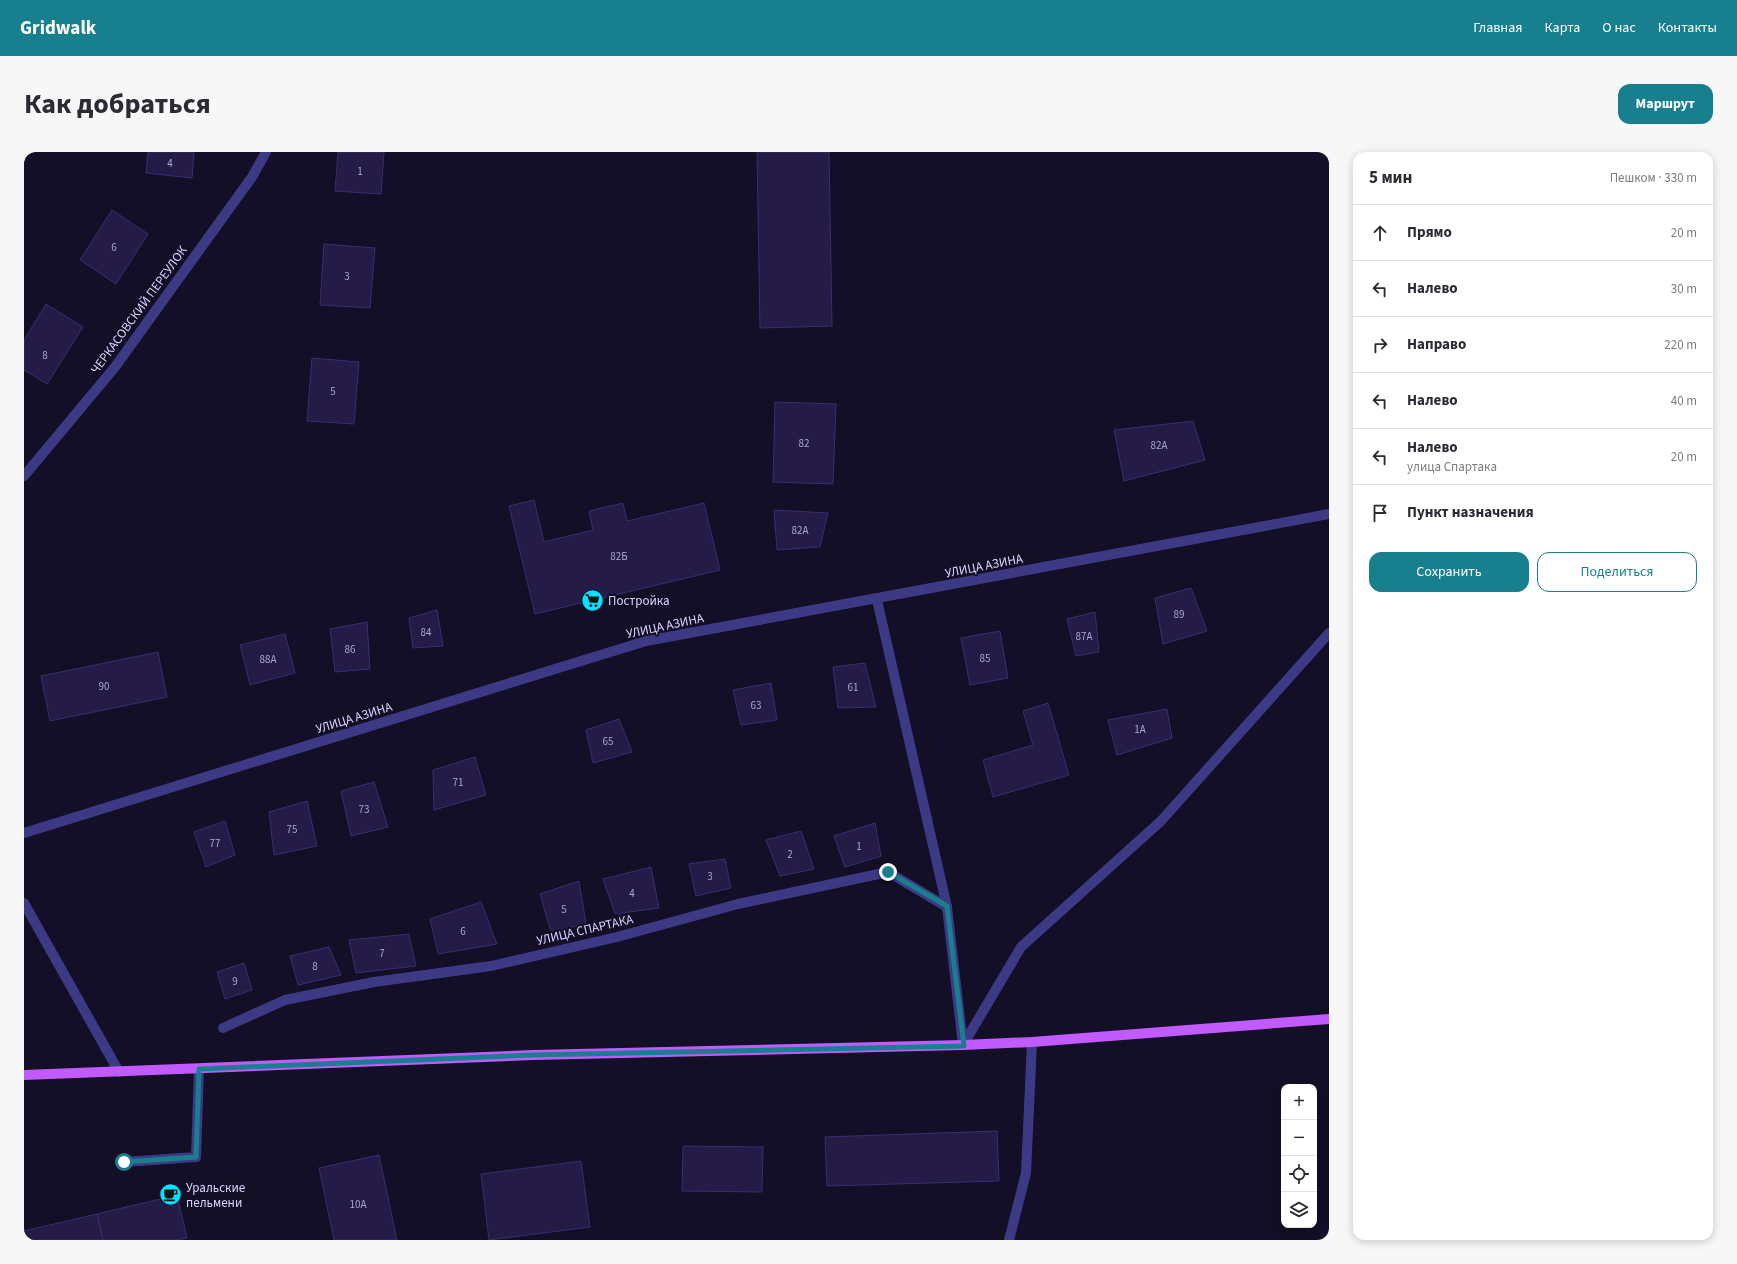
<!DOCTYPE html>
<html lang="ru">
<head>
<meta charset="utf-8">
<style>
	:root { --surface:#fff; --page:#f7f7f7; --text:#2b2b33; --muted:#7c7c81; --line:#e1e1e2; --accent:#187f8f }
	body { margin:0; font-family:"Source Sans 3",sans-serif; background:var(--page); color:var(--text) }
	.controls { position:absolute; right:12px; bottom:12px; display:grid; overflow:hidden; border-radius:8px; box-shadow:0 2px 10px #0003 }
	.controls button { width:36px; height:36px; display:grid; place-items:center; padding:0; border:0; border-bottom:1px solid var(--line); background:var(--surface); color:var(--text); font:20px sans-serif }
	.stop { position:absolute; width:12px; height:12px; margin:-9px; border:3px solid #187f8f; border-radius:50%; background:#fff }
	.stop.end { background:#187f8f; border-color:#fff; box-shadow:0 1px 4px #0008 }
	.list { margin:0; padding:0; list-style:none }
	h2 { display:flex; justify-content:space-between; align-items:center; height:52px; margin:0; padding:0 16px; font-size:17px }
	h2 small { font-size:13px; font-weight:400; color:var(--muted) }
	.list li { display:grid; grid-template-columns:26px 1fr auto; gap:12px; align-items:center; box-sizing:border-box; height:56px; padding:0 16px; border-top:1px solid var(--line) }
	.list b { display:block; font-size:15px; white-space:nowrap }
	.list p { margin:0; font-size:13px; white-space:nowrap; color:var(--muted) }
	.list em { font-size:13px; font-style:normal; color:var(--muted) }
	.actions { display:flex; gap:8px; padding:12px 16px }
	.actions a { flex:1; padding:9px 0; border:1px solid var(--accent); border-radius:12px; text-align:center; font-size:14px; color:var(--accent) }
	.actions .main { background:var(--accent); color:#fff }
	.icon { flex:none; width:22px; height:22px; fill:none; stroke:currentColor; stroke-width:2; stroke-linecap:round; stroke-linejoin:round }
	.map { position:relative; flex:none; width:1305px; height:1088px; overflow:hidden; border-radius:12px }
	header { display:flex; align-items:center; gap:24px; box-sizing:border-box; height:56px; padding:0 20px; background:var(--accent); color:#fff }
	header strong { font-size:19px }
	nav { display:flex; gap:22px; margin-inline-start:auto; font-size:14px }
	.intro { display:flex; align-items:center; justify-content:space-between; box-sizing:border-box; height:96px; padding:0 24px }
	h1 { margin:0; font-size:28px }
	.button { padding:10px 18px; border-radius:12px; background:var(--accent); color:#fff; font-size:14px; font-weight:700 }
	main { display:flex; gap:24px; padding:0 24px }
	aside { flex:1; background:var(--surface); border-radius:12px; box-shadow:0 2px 10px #0003 }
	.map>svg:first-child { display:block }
</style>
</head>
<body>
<header>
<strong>Gridwalk</strong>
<nav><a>Главная</a><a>Карта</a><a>О нас</a><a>Контакты</a></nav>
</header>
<div class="intro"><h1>Как добраться</h1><a class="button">Маршрут</a></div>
<main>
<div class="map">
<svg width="1305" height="1088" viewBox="0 0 1305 1088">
	<rect width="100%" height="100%" fill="#130f26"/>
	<g fill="#241b47" stroke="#3b2d73">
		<path d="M 124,0 L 170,0 L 168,26 L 122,21 Z"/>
		<path d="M 314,0 L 360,0 L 357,42 L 311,39 Z"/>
		<path d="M 733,0 L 805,0 L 808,174 L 736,176 Z"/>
		<path d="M 88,58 L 124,82 L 92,132 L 56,108 Z"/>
		<path d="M 300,92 L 351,96 L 346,156 L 296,153 Z"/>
		<path d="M 22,152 L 59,175 L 23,232 L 0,218 L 0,188 Z"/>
		<path d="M 288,206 L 335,210 L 330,272 L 283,269 Z"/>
		<path d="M 751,250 L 812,252 L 809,332 L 749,330 Z"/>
		<path d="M 1169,269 L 1181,308 L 1100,329 L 1090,278 Z"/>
		<path d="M 510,348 L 520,390 L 569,378 L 565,359 L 599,351 L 603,369 L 680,351 L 696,418 L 511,462 L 485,354 Z"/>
		<path d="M 750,358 L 804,361 L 796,395 L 753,398 Z"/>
		<path d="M 1167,436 L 1183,479 L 1139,492 L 1131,446 Z"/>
		<path d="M 413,458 L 419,494 L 389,496 L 385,466 Z"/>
		<path d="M 1071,460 L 1075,500 L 1052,504 L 1043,467 Z"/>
		<path d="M 343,470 L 346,517 L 311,520 L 306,477 Z"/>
		<path d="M 976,479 L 984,526 L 946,533 L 937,486 Z"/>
		<path d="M 261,482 L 271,521 L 226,533 L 216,493 Z"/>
		<path d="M 134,500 L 143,545 L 26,569 L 17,524 Z"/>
		<path d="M 841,511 L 852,555 L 814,556 L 809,515 Z"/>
		<path d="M 747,531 L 753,568 L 717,573 L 709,538 Z"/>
		<path d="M 1024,551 L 1045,623 L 969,645 L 959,608 L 1009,593 L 999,559 Z"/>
		<path d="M 1143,557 L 1148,586 L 1093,603 L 1084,568 Z"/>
		<path d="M 595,567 L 608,600 L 569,611 L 562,578 Z"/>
		<path d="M 451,605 L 462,643 L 410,658 L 409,618 Z"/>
		<path d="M 350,630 L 364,675 L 327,684 L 317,639 Z"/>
		<path d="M 283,649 L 293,694 L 250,703 L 245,660 Z"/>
		<path d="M 201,669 L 211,703 L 182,715 L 170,680 Z"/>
		<path d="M 851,671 L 857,704 L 821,715 L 810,684 Z"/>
		<path d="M 777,679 L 790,717 L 756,724 L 742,688 Z"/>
		<path d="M 701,707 L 707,736 L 672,744 L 665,712 Z"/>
		<path d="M 627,715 L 635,756 L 591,762 L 579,727 Z"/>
		<path d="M 555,729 L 562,772 L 527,780 L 516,742 Z"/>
		<path d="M 457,750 L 473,792 L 414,802 L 406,767 Z"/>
		<path d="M 385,782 L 392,814 L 332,821 L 325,788 Z"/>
		<path d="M 305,795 L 317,823 L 274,833 L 266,804 Z"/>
		<path d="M 220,811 L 228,838 L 201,847 L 193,820 Z"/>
		<path d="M 973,979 L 975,1029 L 803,1034 L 801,985 Z"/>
		<path d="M 659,994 L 739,995 L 738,1040 L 658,1039 Z"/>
		<path d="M 355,1003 L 373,1088 L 310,1088 L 295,1016 Z"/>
		<path d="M 557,1009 L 566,1075 L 465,1088 L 457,1022 Z"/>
		<path d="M 153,1043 L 163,1086 L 152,1088 L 79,1088 L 73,1062 Z"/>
		<path d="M 73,1062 L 79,1088 L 0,1088 L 0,1079 Z"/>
	</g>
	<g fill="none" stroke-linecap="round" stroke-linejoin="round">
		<path stroke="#3d3a85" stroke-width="10" d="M 100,1010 L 172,1005 L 175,917"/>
		<g stroke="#3d3a85" stroke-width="10">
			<path d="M 0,324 L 91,215 L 228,25 L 242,0"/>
			<path d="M 853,448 L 923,755 L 939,893"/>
			<path d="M 0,681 L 622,489 L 1305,362"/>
			<path d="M 0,751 L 95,920"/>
			<path d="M 199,876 L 261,848 L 350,830 L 467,814 L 593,785 L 714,752 L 864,720 L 923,755"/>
			<path d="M 939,893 L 997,795 L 1137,669 L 1305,481"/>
			<path d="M 985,1088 L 1002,1021 L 1008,890"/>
		</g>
		<path stroke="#c25bff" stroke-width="10" d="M 0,923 L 509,903 L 939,893 L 1008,890 L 1305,867"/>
	</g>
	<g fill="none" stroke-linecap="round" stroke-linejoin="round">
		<path stroke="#187f8f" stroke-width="5" d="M 100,1010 L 172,1005 L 175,917 L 509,903 L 940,894 L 923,754 L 864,720"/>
	</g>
	<defs>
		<symbol id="supermarket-disc" viewBox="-11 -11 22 22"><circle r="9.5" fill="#00e5ff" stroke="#130f26"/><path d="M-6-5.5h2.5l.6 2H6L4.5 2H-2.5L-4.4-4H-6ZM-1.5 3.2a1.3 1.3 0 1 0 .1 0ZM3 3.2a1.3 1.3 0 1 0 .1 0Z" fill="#111"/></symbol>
		<symbol id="cafe-disc" viewBox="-11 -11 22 22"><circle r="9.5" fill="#00e5ff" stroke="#130f26"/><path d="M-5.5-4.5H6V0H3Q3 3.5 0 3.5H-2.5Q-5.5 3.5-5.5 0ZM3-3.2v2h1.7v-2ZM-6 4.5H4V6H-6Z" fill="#111"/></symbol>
	</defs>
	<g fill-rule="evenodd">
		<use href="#supermarket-disc" x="556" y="436" width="25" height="25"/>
		<use href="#cafe-disc" x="134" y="1030" width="25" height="25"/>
	</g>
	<g text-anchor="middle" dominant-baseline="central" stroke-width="4" stroke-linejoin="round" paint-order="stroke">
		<g font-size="11" fill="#aca6d1">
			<text x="146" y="11">4</text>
			<text x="336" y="19">1</text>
			<text x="90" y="95">6</text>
			<text x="323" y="124">3</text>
			<text x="21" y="203">8</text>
			<text x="309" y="239">5</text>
			<text x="780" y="291">82</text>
			<text x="1135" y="293">82А</text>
			<text x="776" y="378">82А</text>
			<text x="595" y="404">82Б</text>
			<text x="1155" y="462">89</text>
			<text x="402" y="480">84</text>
			<text x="1060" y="484">87А</text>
			<text x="326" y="497">86</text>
			<text x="961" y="506">85</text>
			<text x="244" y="507">88А</text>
			<text x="80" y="534">90</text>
			<text x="829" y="535">61</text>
			<text x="732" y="553">63</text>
			<text x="1116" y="577">1А</text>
			<text x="584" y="589">65</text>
			<text x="434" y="630">71</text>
			<text x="340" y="657">73</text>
			<text x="268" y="677">75</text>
			<text x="191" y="691">77</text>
			<text x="835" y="694">1</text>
			<text x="766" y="702">2</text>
			<text x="686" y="724">3</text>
			<text x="608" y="741">4</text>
			<text x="540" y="757">5</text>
			<text x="439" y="779">6</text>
			<text x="358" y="801">7</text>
			<text x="291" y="814">8</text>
			<text x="211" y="829">9</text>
			<text x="334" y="1052">10А</text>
		</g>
		<g font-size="13" fill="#d9d4ff" stroke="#130f26">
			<text transform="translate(115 158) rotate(-54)">ЧЕРКАСОВСКИЙ ПЕРЕУЛОК</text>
			<text transform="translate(960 414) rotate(-11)">УЛИЦА АЗИНА</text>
			<text transform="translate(641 474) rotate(-12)">УЛИЦА АЗИНА</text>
			<text transform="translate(330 566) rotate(-17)">УЛИЦА АЗИНА</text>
			<text transform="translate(561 778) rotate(-13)">УЛИЦА СПАРТАКА</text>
		</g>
		<g font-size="13" fill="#d9d4ff" stroke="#130f26" text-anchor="start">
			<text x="584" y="449">Постройка</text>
			<text x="162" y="1036">Уральские<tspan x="162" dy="15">пельмени</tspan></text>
		</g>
	</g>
</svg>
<div class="controls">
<button>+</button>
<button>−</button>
<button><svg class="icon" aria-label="locate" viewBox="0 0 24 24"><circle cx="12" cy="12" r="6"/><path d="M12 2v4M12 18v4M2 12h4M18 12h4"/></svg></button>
<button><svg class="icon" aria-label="layers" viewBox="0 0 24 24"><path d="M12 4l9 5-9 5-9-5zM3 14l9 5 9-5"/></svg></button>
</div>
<div class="stop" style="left:100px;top:1010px"></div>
<div class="stop end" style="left:864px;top:720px"></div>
</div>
<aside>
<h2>5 мин<small>Пешком · 330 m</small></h2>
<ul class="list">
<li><svg class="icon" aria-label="ahead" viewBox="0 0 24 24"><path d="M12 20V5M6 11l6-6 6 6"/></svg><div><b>Прямо</b></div><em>20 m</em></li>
<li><svg class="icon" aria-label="left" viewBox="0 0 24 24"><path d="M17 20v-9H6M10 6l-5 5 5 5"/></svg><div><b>Налево</b></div><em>30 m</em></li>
<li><svg class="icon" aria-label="right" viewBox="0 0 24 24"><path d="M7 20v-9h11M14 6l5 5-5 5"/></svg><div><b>Направо</b></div><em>220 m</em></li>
<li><svg class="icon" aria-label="left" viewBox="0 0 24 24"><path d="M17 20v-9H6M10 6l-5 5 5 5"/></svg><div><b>Налево</b></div><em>40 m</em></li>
<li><svg class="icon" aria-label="left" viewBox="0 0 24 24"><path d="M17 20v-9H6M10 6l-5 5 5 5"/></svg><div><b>Налево</b><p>улица Спартака</p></div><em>20 m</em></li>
<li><svg class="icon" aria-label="arrive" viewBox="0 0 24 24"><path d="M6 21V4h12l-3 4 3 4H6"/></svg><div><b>Пункт назначения</b></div></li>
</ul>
<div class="actions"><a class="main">Сохранить</a><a>Поделиться</a></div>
</aside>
</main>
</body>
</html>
